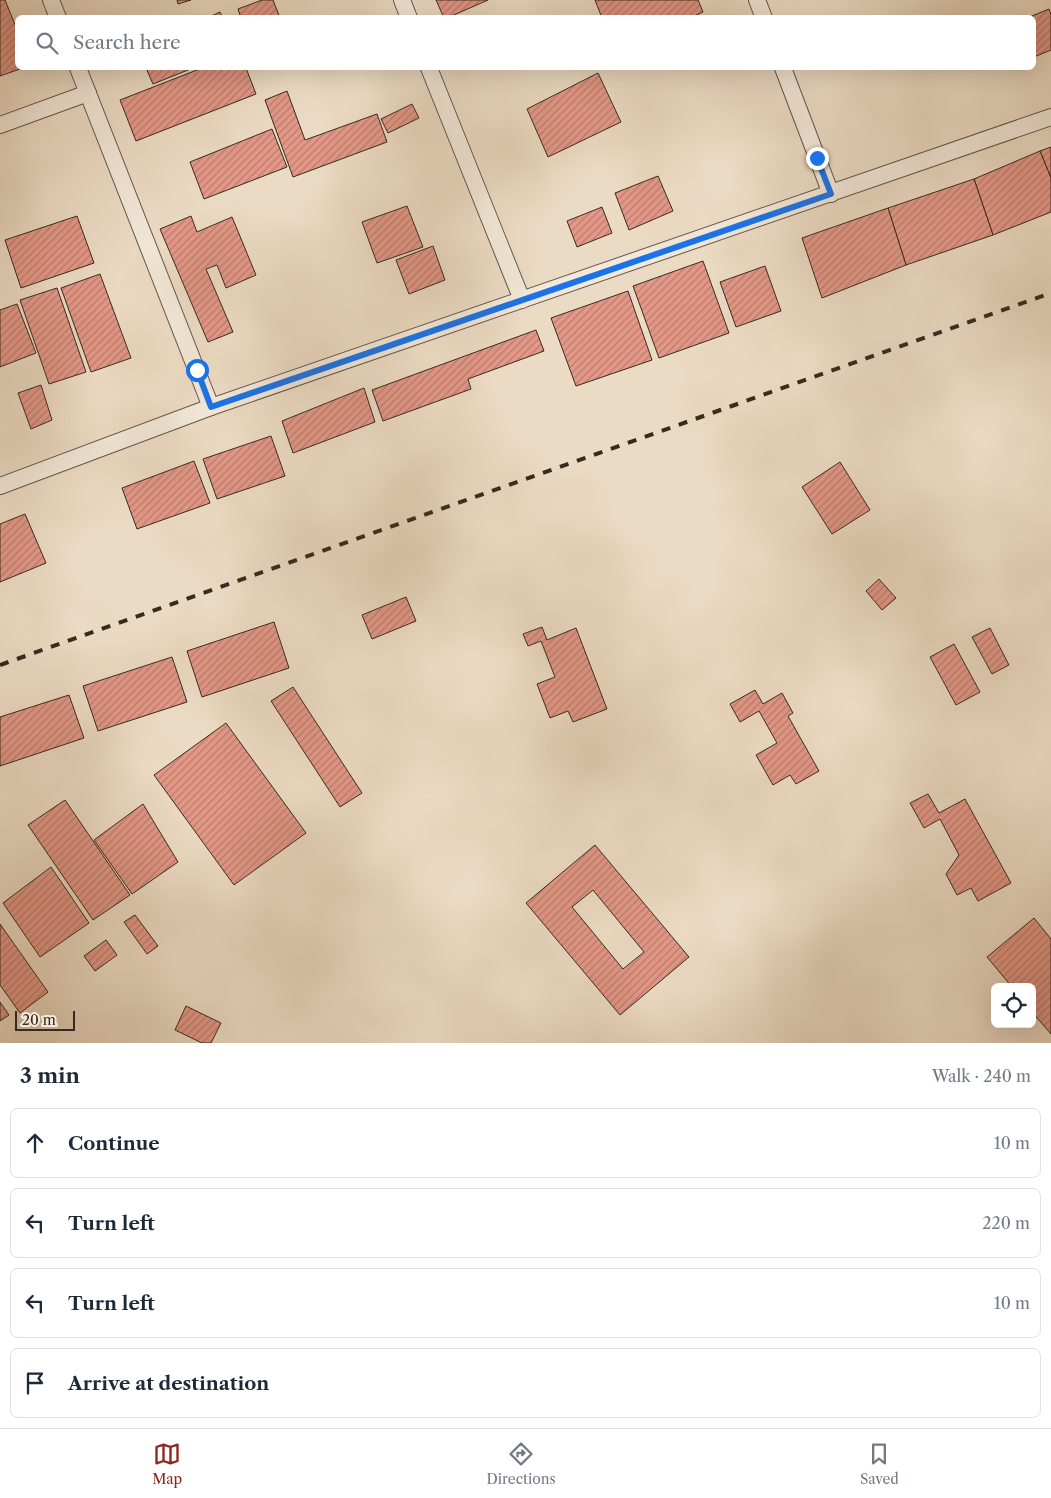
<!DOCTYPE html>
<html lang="en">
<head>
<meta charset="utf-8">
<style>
	:root { --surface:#fff; --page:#f6f6f7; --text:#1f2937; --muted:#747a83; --line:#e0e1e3; --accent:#8f2418 }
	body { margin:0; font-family:"Libre Caslon Text",serif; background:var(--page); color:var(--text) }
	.controls { position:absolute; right:15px; bottom:15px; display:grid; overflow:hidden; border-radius:8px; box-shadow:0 5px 20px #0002 }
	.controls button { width:45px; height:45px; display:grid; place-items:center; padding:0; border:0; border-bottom:1px solid var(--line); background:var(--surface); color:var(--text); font:25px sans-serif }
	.scale { position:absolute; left:15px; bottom:12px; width:60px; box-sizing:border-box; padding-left:5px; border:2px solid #362a21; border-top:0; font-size:14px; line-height:18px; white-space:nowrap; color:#362a21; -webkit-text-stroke:4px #f3e8d9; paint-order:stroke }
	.stop { position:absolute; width:15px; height:15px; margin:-11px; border:4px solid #1a73e8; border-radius:50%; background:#fff }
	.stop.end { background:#1a73e8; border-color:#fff; box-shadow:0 1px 5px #0008 }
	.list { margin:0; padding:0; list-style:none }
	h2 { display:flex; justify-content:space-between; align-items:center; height:65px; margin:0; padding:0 20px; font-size:21px }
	h2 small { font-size:16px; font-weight:400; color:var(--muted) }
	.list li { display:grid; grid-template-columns:32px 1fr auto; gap:15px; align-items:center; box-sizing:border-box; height:70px; margin:0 10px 10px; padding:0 10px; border:1px solid var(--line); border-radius:8px }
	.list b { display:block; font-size:19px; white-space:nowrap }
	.list em { font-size:16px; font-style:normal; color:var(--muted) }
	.icon { flex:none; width:28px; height:28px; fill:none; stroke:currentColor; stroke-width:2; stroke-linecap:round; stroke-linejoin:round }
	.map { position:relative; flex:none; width:1051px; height:1043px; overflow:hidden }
	.search { position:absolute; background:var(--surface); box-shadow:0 5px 20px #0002; left:15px; right:15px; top:15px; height:55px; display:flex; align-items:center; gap:12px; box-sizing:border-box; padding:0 18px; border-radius:8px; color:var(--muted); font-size:19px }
	.sheet { height:385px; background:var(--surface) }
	nav { display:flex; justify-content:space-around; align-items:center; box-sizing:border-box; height:70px; border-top:1px solid var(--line); background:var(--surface); font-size:14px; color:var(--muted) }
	nav a { display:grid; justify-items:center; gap:2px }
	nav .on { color:var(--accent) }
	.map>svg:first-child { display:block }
</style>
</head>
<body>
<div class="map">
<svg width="1051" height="1043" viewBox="0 0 1051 1043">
	<defs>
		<pattern id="building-hatch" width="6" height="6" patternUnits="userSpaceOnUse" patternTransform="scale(1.25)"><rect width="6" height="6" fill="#e49887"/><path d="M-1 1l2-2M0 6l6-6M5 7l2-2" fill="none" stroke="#ba7c6e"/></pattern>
	</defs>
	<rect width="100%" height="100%" fill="#ecdbc4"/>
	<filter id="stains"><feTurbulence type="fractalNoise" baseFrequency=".004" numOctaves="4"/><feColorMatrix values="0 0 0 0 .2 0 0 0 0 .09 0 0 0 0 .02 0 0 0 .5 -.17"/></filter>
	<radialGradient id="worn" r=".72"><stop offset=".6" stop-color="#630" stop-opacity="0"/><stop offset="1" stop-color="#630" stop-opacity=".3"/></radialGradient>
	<g fill="url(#building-hatch)" stroke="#362a21" fill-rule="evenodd">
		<path d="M 0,0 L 5,0 L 18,32 L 18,68 L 23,68 L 0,76 Z"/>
		<path d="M 177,0 L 191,0 L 178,4 Z"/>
		<path d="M 262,0 L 273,0 L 280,18 L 241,18 L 238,9 Z"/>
		<path d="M 436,0 L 488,0 L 447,18 L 444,18 Z"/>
		<path d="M 595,0 L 698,0 L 703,12 L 690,18 L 602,18 Z"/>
		<path d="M 1049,9 L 1051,15 L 1051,50 L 1034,57 L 1034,18 L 1027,18 Z"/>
		<path d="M 220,12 L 223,18 L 207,18 Z"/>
		<path d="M 146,68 L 193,68 L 153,84 Z"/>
		<path d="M 202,68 L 246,68 L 256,94 L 136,141 L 120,100 Z"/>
		<path d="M 598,73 L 621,122 L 548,157 L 527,109 Z"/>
		<path d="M 287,91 L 305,140 L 377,114 L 387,142 L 293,177 L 265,100 Z"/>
		<path d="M 412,104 L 419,118 L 388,133 L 381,119 Z"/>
		<path d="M 272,129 L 287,167 L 204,199 L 190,162 Z"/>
		<path d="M 1051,147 L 1051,178 L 1040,151 Z"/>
		<path d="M 1040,151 L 1051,178 L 1051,212 L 993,235 L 974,179 Z"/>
		<path d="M 658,176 L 673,211 L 629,230 L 615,193 Z"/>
		<path d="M 974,179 L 993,235 L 906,265 L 888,208 Z"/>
		<path d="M 407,206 L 423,247 L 377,263 L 362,222 Z"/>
		<path d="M 602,207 L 612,233 L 577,247 L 567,221 Z"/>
		<path d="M 888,208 L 906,265 L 822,298 L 802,238 Z"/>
		<path d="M 77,216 L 94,263 L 21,288 L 5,240 Z"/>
		<path d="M 191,216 L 197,232 L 232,217 L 256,275 L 226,288 L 217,265 L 206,269 L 233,332 L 208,342 L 160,229 Z"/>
		<path d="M 433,246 L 445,280 L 409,294 L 396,260 Z"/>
		<path d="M 703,261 L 729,333 L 659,358 L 633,286 Z"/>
		<path d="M 765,266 L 781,311 L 736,327 L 720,282 Z"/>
		<path d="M 100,274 L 131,358 L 91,372 L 61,288 Z"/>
		<path d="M 57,288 L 86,372 L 49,384 L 20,300 Z"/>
		<path d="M 628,291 L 652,360 L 576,386 L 551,318 Z"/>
		<path d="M 17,304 L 36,353 L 0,367 L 0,310 Z"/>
		<path d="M 536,330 L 544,351 L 468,379 L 471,389 L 383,421 L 372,390 Z"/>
		<path d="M 41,385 L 52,420 L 31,429 L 18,393 Z"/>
		<path d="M 364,388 L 375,422 L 293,453 L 282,421 Z"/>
		<path d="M 271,436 L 285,476 L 217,499 L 203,459 Z"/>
		<path d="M 194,461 L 210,503 L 137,529 L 122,488 Z"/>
		<path d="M 840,462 L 870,510 L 832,534 L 802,487 Z"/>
		<path d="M 25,514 L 46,563 L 0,582 L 0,524 Z"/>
		<path d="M 879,579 L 896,598 L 882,610 L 866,591 Z"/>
		<path d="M 406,597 L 416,621 L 372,639 L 362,615 Z"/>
		<path d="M 274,622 L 289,668 L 202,697 L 187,651 Z"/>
		<path d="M 542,627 L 547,640 L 576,628 L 607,709 L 573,722 L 568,711 L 550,718 L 537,684 L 555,677 L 541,641 L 528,646 L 523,634 Z"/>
		<path d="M 990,628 L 1009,665 L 992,674 L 972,637 Z"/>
		<path d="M 954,644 L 980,692 L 956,705 L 930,657 Z"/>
		<path d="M 172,657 L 187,702 L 98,731 L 83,686 Z"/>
		<path d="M 293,687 L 362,793 L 340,807 L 271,701 Z"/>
		<path d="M 755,690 L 763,704 L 782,693 L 793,713 L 788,716 L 819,771 L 796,784 L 790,775 L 773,785 L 756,755 L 777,743 L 759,711 L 740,722 L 730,704 Z"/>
		<path d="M 69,695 L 84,738 L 0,766 L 0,717 Z"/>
		<path d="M 226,723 L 306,833 L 234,885 L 154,775 Z"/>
		<path d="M 928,794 L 939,813 L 965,799 L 1011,883 L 978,901 L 971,888 L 957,895 L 946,874 L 959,855 L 940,819 L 924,828 L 910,803 Z"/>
		<path d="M 65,800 L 130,895 L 93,920 L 28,825 Z"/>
		<path d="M 143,804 L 178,862 L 132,894 L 94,840 Z"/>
		<path d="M 595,845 L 689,957 L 620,1015 L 526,903 ZM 593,890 L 644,952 L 623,969 L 572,907 Z"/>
		<path d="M 51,867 L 89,923 L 40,957 L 3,903 Z"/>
		<path d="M 135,915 L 158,946 L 147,954 L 124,922 Z"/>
		<path d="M 1034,918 L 1051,939 L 1051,1034 L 1032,1012 L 1032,987 L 1012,987 L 987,957 Z"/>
		<path d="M 0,924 L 48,992 L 20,1013 L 0,985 Z"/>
		<path d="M 106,940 L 117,955 L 95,971 L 84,956 Z"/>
		<path d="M 0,1002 L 9,1015 L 0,1021 Z"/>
		<path d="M 186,1006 L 221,1023 L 211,1043 L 202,1043 L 175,1030 Z"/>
	</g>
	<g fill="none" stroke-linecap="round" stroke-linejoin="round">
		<defs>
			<g id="minor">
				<path d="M 51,0 L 58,18"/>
				<path d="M 402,0 L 409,18"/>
				<path d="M 757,0 L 764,18"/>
				<path d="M 78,68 L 211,407"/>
				<path d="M 429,68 L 522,300"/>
				<path d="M 783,68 L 831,194"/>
				<path d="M 0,125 L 88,93"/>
				<path d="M 0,486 L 211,407 L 1051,117"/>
			</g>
		</defs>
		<use href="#minor" stroke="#64564a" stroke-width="18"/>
		<use href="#minor" stroke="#f3e8d9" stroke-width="16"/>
		<path stroke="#362a21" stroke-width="4" stroke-dasharray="9 9" stroke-linecap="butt" d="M 0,665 L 1051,293"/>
	</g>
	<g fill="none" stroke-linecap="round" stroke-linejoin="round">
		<path stroke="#1a73e8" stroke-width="6" d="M 197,370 L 211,407 L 831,194 L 817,158"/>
	</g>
	<rect width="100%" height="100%" filter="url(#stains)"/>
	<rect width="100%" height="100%" fill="url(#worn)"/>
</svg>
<div class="controls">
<button><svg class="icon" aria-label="locate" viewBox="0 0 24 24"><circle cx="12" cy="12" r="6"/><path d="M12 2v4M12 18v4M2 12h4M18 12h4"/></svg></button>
</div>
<div class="scale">20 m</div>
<div class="stop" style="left:197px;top:370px"></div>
<div class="stop end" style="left:817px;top:158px"></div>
<div class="search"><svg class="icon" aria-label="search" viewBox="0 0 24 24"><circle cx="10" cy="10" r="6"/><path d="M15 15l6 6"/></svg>Search here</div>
</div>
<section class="sheet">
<h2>3 min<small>Walk · 240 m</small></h2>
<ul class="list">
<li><svg class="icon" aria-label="ahead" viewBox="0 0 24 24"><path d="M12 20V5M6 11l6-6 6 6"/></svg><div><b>Continue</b></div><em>10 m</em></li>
<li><svg class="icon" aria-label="left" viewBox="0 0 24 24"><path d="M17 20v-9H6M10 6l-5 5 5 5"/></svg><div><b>Turn left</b></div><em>220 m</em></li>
<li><svg class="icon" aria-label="left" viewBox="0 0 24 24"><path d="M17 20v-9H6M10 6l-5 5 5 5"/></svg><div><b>Turn left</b></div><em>10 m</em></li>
<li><svg class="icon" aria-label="arrive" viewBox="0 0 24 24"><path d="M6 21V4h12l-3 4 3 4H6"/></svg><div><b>Arrive at destination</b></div></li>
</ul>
</section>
<nav>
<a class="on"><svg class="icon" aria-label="map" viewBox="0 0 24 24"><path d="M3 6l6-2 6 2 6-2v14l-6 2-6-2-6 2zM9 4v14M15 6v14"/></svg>Map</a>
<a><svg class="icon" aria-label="directions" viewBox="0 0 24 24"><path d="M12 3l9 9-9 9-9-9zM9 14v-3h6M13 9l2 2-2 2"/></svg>Directions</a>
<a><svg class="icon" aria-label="saved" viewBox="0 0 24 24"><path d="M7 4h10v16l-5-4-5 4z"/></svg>Saved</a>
</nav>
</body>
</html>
